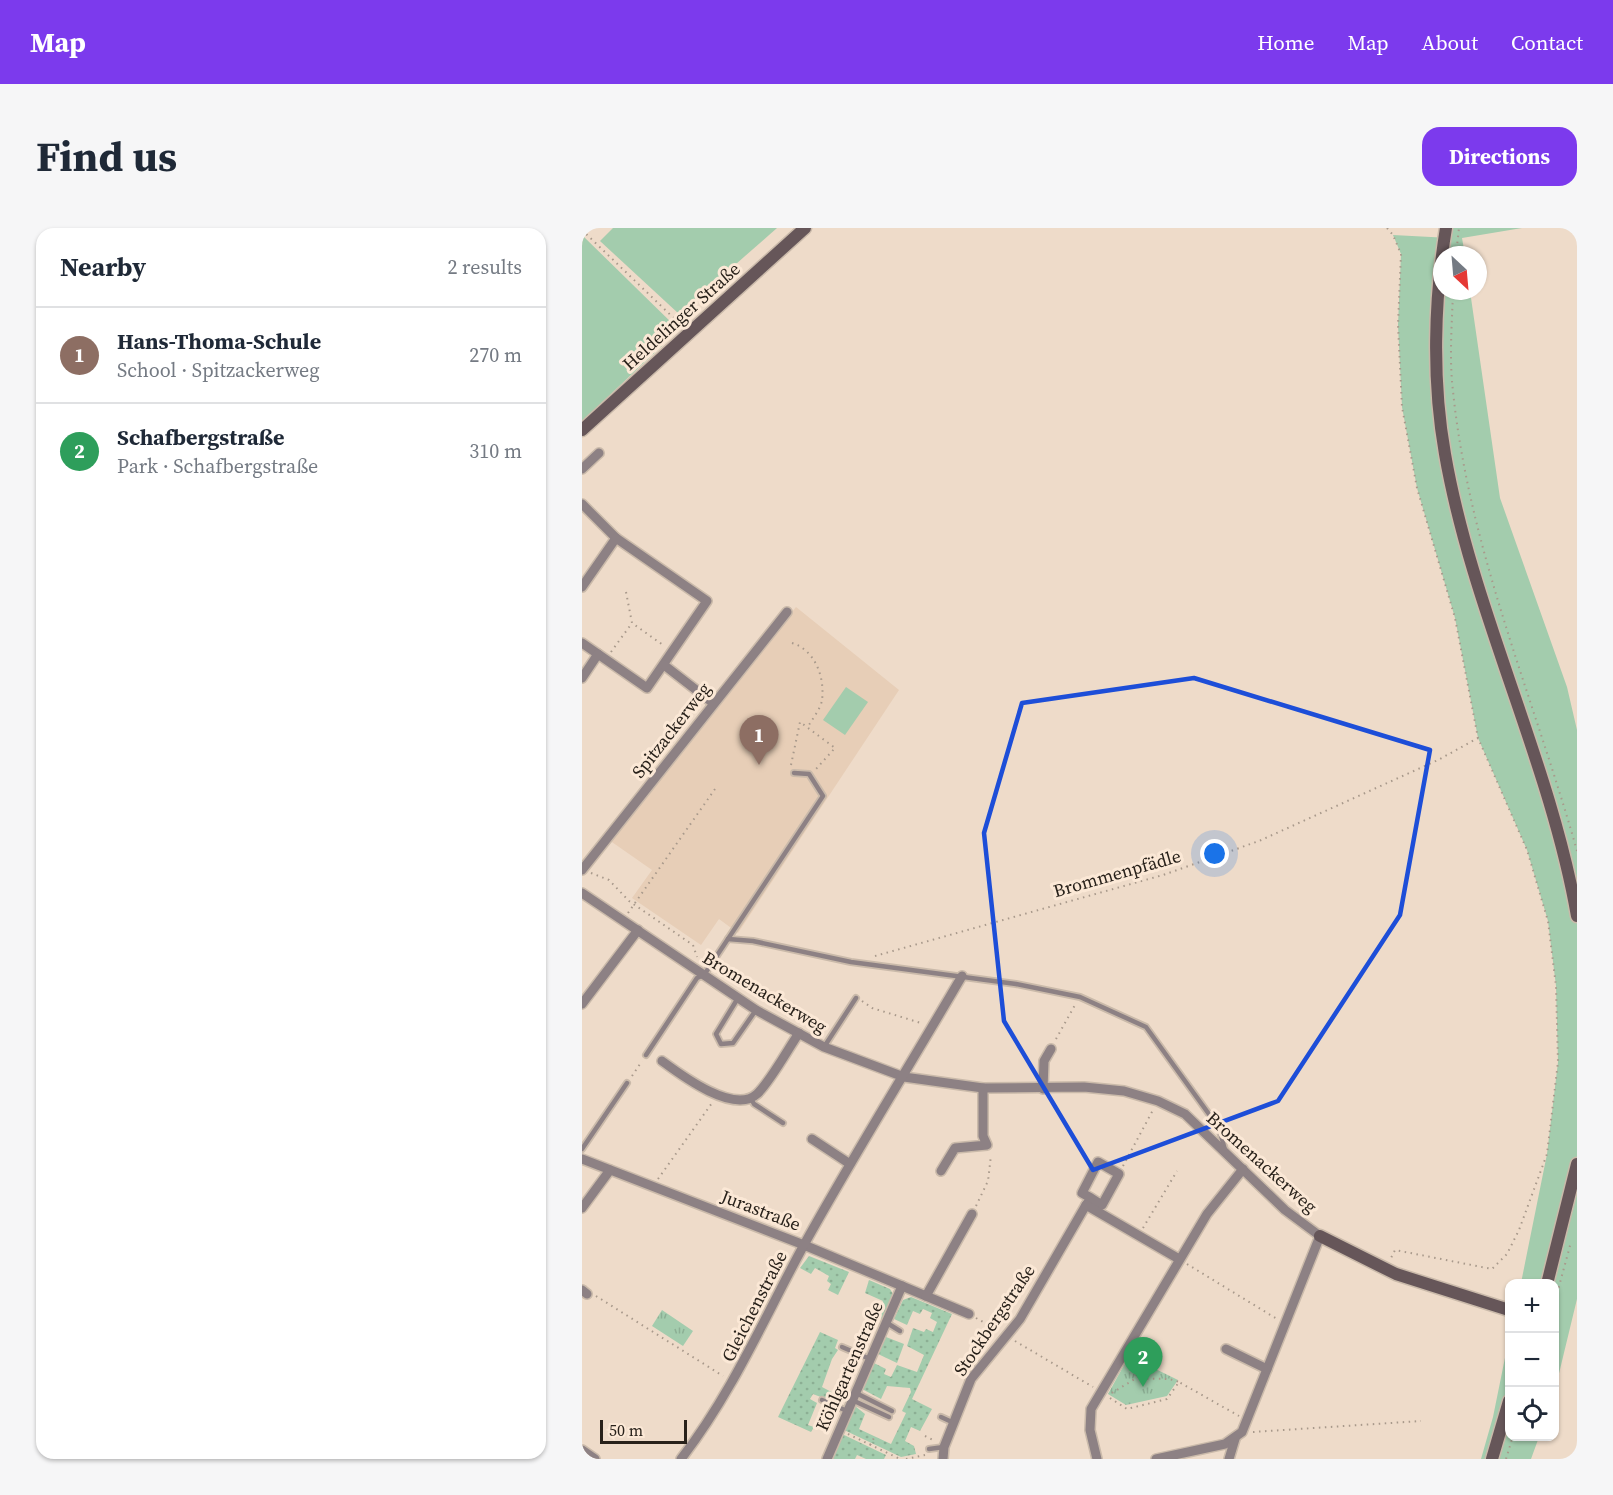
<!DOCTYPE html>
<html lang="en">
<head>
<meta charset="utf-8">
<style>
	:root { --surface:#fff; --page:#f6f6f7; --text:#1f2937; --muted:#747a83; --line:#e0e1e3; --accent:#7c3aed }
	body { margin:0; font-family:"Source Serif 4",serif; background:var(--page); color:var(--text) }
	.controls { position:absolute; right:18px; bottom:18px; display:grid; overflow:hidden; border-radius:12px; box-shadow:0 2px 4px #0004 }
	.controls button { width:54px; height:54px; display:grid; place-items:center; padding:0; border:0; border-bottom:2px solid var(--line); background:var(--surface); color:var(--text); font:30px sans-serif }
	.compass { position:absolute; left:851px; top:18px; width:54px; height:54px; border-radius:50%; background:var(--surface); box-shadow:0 2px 4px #0004; rotate:154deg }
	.scale { position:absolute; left:18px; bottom:15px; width:87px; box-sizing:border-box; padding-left:6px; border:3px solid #28211a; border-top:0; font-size:16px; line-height:21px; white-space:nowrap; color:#28211a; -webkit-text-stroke:4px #fbe8d6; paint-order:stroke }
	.you { position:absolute; left:633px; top:626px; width:21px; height:21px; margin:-15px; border:4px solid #fff; border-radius:50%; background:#1a73e8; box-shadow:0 0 0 9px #1a73e833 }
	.badge { display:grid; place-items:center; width:39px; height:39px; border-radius:50%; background:var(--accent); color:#fff; font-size:20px; font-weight:700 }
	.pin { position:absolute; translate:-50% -50px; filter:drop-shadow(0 2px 3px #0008) }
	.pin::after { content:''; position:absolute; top:32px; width:21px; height:18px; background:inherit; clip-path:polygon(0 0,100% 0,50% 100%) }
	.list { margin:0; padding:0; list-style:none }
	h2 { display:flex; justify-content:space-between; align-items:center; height:78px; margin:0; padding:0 24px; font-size:26px }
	h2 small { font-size:20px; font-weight:400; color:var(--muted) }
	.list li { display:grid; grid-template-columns:39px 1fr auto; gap:18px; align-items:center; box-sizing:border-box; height:96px; padding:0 24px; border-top:2px solid var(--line) }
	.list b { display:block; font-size:22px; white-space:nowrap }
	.list p { margin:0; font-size:20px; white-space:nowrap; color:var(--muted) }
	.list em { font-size:20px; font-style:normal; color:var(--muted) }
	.icon { flex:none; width:33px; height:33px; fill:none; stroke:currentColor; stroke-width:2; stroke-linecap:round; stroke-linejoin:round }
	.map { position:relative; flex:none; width:995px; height:1231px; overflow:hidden; border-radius:18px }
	header { display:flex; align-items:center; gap:36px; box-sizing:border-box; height:84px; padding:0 30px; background:var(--accent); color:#fff }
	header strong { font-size:28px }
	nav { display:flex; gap:33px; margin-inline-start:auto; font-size:21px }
	.intro { display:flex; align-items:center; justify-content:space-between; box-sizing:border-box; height:144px; padding:0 36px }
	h1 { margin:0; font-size:42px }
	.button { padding:15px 27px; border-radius:18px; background:var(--accent); color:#fff; font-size:21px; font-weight:700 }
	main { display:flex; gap:36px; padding:0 36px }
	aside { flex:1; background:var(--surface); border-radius:18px; box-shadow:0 2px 4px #0004 }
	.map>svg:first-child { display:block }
</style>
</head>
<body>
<header>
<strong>Map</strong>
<nav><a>Home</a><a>Map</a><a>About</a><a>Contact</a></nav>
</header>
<div class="intro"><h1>Find us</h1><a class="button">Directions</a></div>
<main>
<aside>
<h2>Nearby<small>2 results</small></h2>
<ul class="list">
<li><span class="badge" style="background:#8d6e63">1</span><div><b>Hans-Thoma-Schule</b><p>School · Spitzackerweg</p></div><em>270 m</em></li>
<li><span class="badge" style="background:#2e9e5b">2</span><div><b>Schafbergstraße</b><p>Park · Schafbergstraße</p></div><em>310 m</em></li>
</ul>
</aside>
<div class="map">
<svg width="995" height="1231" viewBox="0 0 995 1231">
	<defs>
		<pattern id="park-tufts" width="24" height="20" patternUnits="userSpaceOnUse" patternTransform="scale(1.5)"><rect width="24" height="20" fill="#a3ccad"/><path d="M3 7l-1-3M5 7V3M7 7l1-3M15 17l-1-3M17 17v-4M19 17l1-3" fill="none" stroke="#8caf94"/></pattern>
		<pattern id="garden-dots" width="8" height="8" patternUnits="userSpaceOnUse" patternTransform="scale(1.5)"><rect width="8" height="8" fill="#a3ccad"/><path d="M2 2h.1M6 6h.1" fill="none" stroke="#8caf94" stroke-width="1.8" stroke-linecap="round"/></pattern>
	</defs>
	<rect width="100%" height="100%" fill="#eedbc9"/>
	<path fill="#e7ceb7" d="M 214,379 L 317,462 L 156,705 L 137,691 L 119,717 L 50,670 L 70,642 L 27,612 Z"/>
	<g fill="#a3ccad">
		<path d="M 31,0 L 195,0 L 97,86 L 18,13 Z"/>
		<path d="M 870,0 L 940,0 L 880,10 L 883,27 L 860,27 L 860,63 L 888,63 L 918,270 L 985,459 L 995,502 L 995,1071 L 973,1162 L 972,1056 L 939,1055 L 965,926 L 976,834 L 974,758 L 966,693 L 945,622 L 896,510 L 873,390 L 835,260 L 820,179 L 816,97 L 819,26 L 811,7 L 868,10 Z"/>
		<path d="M 0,7 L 97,102 L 0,193 Z"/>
		<path d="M 264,459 L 286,474 L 263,507 L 241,492 Z"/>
		<path d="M 927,1110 L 927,1208 L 957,1209 L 949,1231 L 899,1231 L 911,1189 Z"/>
	</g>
	<g fill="url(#park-tufts)">
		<path d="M 80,1082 L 111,1103 L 101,1118 L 70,1098 Z"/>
		<path d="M 547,1128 L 596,1152 L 585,1168 L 544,1177 L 526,1166 Z"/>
	</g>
	<g fill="url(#garden-dots)">
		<path d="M 227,1028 L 267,1044 L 256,1067 L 246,1062 L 249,1056 L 245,1053 L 247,1048 L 233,1040 L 229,1046 L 218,1040 Z"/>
		<path d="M 287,1052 L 308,1061 L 311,1066 L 300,1091 L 295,1089 L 301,1073 L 283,1065 Z"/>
		<path d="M 329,1069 L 370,1086 L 330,1171 L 350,1181 L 338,1203 L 329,1199 L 323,1213 L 332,1218 L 334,1226 L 319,1229 L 262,1202 L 273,1178 L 283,1186 L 277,1201 L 309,1216 L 324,1185 L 320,1183 L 329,1164 L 328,1160 L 305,1158 L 299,1171 L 280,1161 L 292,1135 L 304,1141 L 302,1146 L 309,1149 L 315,1137 L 335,1144 L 342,1127 L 325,1118 L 331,1100 L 342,1104 L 344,1101 L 351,1104 L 355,1094 L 348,1090 L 350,1085 L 341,1081 L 338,1086 L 331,1083 L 325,1097 L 312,1091 L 321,1072 Z"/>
		<path d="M 238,1104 L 256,1112 L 253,1120 L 256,1122 L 250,1131 L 240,1159 L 257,1168 L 254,1175 L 231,1166 L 228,1171 L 235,1175 L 226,1197 L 232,1199 L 229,1204 L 196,1189 Z"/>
		<path d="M 304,1109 L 322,1116 L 315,1135 L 296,1126 Z"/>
		<path d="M 260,1206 L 304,1227 L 302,1231 L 284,1231 L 275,1227 L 273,1231 L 252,1231 L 250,1230 Z"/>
	</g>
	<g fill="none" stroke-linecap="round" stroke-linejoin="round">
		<defs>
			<g id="lane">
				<path d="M 146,711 L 171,713 L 269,734 L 434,756 L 498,769 L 564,799 L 637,900 L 643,922"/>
				<path d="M 156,770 L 134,806 L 139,816 L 151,815 L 174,782"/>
				<path d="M 242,819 L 274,770"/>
				<path d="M 64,827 L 115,750 L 122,747 L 241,568 L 227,546 L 212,545"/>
				<path d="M 168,869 L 172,876 L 201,895"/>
				<path d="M 0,921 L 45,855"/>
				<path d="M 305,1095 L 318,1103"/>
				<path d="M 260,1119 L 288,1131"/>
				<path d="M 274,1165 L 310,1183"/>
				<path d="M 240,1172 L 265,1183"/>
				<path d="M 270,1172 L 307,1189"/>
				<path d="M 359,1189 L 372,1195"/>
				<path d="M 347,1221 L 362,1219"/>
			</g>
			<g id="street">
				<path d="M 0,241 L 17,225"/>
				<path d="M 0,276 L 34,310"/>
				<path d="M 0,359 L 34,310 L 125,373 L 65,460 L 0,415"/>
				<path d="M 82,437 L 131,475"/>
				<path d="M 0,450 L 16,426"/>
				<path d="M 0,642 L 205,384"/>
				<path d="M 0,665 L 174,782 L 242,819 L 322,849 L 401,860 L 502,859 L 542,863 L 576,873 L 603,886 L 703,982 L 738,1008 L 660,1204 L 643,1216 L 574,1231"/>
				<path d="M 0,776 L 56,702"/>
				<path d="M 80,833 C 99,847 152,887 175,866 C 188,854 206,821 217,805"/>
				<path d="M 461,861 L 462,833 L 469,821"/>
				<path d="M 230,911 L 268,936"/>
				<path d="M 0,931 L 222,1017 L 387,1086"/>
				<path d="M 359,943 L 373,920 L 405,917 L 401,908 L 401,860"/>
				<path d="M 504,977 L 509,970 L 500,965 L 516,934 L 537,946 L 520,977 L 509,970"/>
				<path d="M 0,980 L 28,942"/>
				<path d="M 0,1062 L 5,1066"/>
				<path d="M 344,1068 L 390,986"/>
				<path d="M 644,1121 L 685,1141"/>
				<path d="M 0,1222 L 13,1231"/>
				<path d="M 99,1231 C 151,1164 183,1088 223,1015 C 273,925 328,837 380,748"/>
				<path d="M 245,1231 L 320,1058"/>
				<path d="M 361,1231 L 362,1219 L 389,1151 L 438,1091 L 504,977 L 597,1031"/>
				<path d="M 515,1231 L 508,1202 L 509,1181 L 625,986 L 661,941"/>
				<path d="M 647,1231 L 653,1211"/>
			</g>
			<g id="secondary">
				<path d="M 864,0 C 852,73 850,153 863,226 C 890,382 968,533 995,688"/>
				<path d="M 0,202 L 223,0"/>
				<path d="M 738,1008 L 814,1046 L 927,1082"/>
				<path d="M 965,1056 L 995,936"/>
				<path d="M 910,1231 L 927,1173"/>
			</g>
		</defs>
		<use href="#lane" stroke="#cabaaa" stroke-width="8"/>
		<use href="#street" stroke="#cabaaa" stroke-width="12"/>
		<use href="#secondary" stroke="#cabaaa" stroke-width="15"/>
		<g stroke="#a8998b" stroke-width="2" stroke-dasharray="1.5 4.5" stroke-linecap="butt">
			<path d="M 805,0 L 811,7 L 819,26 L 816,97 L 820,179 L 835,260 L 873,390 L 896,510 L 945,622 L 966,693 L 974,758 L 976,834 L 965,926 L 937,1002 L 925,1026 L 910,1041 L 813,1022 L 809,1030"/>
			<path d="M 0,2 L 100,98"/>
			<path d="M 874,27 L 877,0"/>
			<path d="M 871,63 C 870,96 867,130 871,163 C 887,322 952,470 995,623"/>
			<path d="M 44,364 L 50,395 L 81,417"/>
			<path d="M 210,415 C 233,422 243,449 240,472 C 239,480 231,490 227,497"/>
			<path d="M 29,424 L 50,395"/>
			<path d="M 209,537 L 218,494 L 253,520 L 234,541"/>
			<path d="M 9,645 L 27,652 L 47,673 L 111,717 L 115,729"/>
			<path d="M 46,685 L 133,561"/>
			<path d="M 293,728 L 581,647 L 677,613 L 856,532 L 896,510"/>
			<path d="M 280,773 L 290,780 L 339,795"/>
			<path d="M 474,811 L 493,777"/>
			<path d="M 50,848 L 60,833"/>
			<path d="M 541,938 L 571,882"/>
			<path d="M 76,951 L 130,875"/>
			<path d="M 394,978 L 406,953 L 409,927"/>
			<path d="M 561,1000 L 595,943"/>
			<path d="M 605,1036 L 695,1091"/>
			<path d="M 946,1056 L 950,1056"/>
			<path d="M 14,1068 L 141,1148"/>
			<path d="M 972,1077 L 989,1014"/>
			<path d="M 394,1090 L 415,1102"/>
			<path d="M 433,1113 L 511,1159"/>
			<path d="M 547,1137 L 556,1149 C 570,1153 583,1148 597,1154"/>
			<path d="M 530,1165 L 556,1149"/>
			<path d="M 528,1170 L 545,1181 L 585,1171 L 597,1154 L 657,1188"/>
			<path d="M 671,1204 L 839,1193"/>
			<path d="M 266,1206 L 318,1231"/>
			<path d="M 343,1208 L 351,1212"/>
			<path d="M 288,1217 L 292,1210"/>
			<path d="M 324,1231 L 343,1227"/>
			<path d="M 924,1231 L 931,1208"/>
		</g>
		<use href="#lane" stroke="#8d8184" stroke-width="4.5"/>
		<use href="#street" stroke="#8d8184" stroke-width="9"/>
		<use href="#secondary" stroke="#665659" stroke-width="12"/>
	</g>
	<path fill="none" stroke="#1d4ed8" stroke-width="4.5" stroke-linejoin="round" d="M 612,450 L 848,522 L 818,687 L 696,873 L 511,942 L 422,793 L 402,605 L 440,475 Z"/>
	<g text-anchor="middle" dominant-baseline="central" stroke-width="6" stroke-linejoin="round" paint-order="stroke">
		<g font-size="18" fill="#28211a" stroke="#fbe8d6">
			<text transform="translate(99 88) rotate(-42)">Heldelinger Straße</text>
			<text transform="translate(89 502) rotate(-52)">Spitzackerweg</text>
			<text transform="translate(535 645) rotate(-16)">Brommenpfädle</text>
			<text transform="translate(183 764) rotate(31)">Bromenackerweg</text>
			<text transform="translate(680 934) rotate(42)">Bromenackerweg</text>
			<text transform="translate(179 982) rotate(21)">Jurastraße</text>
			<text transform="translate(172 1078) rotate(-63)">Gleichenstraße</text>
			<text transform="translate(412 1092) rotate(-56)">Stockbergstraße</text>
			<text transform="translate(267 1138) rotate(-66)">Köhlgartenstraße</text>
		</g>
	</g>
</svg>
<div class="controls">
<button>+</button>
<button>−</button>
<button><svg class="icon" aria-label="locate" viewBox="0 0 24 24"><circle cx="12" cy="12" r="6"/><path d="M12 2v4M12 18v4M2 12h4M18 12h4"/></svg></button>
</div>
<svg class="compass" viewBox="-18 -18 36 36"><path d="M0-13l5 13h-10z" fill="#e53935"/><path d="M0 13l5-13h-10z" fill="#747a83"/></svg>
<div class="scale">50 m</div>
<div class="you"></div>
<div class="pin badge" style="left:177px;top:537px;background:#8d6e63">1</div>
<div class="pin badge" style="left:561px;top:1159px;background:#2e9e5b">2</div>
</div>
</main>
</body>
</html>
